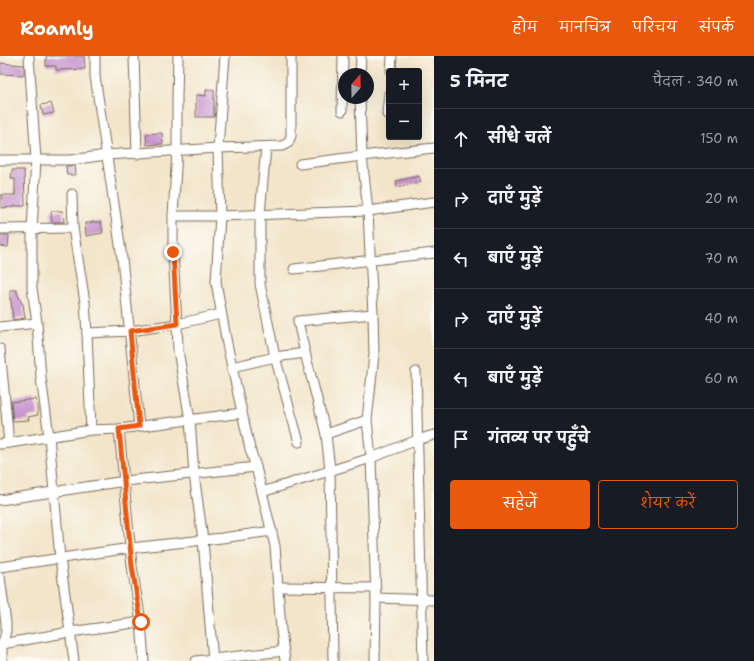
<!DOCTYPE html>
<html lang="hi">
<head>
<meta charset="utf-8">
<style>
	:root { --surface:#171b24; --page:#242831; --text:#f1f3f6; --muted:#9ea1a6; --line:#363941; --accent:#ea580c }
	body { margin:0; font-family:"Shantell Sans","Playpen Sans Deva",sans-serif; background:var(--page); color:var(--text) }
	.controls { position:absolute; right:12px; top:12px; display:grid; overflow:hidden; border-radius:4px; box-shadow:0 4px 16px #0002 }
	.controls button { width:36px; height:36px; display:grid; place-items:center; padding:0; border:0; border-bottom:1px solid var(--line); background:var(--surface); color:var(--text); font:20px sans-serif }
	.compass { position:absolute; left:338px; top:12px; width:36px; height:36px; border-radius:50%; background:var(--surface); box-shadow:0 4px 16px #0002; rotate:20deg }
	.stop { position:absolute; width:12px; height:12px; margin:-9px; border:3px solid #ea580c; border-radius:50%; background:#fff }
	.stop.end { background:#ea580c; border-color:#fff; box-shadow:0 1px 4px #0008 }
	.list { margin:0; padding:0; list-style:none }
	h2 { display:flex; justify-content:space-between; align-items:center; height:52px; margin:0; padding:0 16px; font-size:17px }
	h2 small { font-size:13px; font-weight:400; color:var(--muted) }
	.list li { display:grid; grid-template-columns:26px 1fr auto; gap:12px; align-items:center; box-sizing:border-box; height:60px; padding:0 16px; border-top:1px solid var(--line) }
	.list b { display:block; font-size:15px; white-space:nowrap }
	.list em { font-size:13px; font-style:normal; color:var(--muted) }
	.actions { display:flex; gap:8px; padding:12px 16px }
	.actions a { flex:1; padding:9px 0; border:1px solid var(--accent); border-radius:4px; text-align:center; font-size:14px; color:var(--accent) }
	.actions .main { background:var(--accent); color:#fff }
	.icon { flex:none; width:22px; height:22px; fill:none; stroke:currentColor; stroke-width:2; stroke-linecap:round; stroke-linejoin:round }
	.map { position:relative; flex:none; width:434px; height:605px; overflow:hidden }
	header { display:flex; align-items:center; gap:24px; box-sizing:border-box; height:56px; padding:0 20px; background:var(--accent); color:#fff }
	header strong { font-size:19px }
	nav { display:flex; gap:22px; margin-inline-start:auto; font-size:14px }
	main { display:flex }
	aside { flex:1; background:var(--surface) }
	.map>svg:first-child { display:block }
</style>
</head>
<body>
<header>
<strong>Roamly</strong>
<nav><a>होम</a><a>मानचित्र</a><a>परिचय</a><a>संपर्क</a></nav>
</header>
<main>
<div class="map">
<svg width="434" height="605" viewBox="0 0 434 605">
	<rect width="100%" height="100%" fill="#fdfcf7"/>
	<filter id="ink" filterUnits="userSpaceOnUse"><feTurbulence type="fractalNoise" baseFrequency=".025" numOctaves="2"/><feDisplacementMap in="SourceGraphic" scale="8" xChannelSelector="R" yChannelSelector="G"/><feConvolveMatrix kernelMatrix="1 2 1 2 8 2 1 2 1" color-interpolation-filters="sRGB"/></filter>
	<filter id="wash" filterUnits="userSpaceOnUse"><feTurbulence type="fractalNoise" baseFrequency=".012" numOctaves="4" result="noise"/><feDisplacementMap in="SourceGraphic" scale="16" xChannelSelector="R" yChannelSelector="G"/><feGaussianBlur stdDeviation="0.9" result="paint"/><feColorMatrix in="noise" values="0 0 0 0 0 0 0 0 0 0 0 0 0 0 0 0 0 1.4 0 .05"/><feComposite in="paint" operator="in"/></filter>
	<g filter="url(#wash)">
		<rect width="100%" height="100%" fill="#f3e5ca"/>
		<g id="blocks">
			<g fill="#c492cc">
				<path d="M 46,0 L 84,0 L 85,13 L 56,14 L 56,10 L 46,10 Z"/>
				<path d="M 0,7 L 24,9 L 24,19 L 0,18 Z"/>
				<path d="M 206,34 L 214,34 L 214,61 L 196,61 L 196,39 L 206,40 Z"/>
				<path d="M 51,47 L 54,57 L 43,59 L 41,49 Z"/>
				<path d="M 162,77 L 163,88 L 147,89 L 146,78 Z"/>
				<path d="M 75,109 L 76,119 L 67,119 L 66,110 Z"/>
				<path d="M 12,114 L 24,114 L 25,150 L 13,150 L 13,151 L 1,152 L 1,139 L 15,139 L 15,123 L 11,123 Z"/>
				<path d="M 419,120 L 421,126 L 397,131 L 396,125 Z"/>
				<path d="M 51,155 L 63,155 L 64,166 L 52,166 Z"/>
				<path d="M 91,166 L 101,166 L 103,177 L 86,180 L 85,167 L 91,167 Z"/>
				<path d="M 0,179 L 9,179 L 8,191 L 0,190 Z"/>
				<path d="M 10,234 L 17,234 L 17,237 L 22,248 L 23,248 L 25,262 L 13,264 L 11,244 L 10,244 Z"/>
				<path d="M 36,343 L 38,359 L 28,361 L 29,364 L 13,365 L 11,346 Z"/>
			</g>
		</g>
	</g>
	<g filter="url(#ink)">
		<use href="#blocks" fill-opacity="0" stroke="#7b6b5a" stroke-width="1"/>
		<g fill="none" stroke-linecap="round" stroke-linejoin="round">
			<defs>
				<g id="minor">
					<path d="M 29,0 L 36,104 L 32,173 L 32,232 L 37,267 L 41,322 L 49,380 L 60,502 L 74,605"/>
					<path d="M 95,0 L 95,20 L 122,202 L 139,370"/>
					<path d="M 134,0 L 137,98"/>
					<path d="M 178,0 L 177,41 L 177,95 L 173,160 L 173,196 L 177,268 L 178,294 L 190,364 L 194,418 L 203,484 L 213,605"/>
					<path d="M 225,0 L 218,92 L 220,160 L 216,226 L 227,288 L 250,393 L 256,411 L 275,490 L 281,574 L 285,605"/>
					<path d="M 391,15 L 392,0"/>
					<path d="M 360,18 L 361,0"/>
					<path d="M 360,42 L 362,100 L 368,155 L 373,258 L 374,299 L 367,364 L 371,402 L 376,542 L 375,605"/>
					<path d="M 342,55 L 343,0"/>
					<path d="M 387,58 L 389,38"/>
					<path d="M 266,91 L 260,158 L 260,228 L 275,301 L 299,386"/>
					<path d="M 0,104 L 71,104 L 106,99 L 218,92 L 282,90 L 288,87 L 291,80 L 291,0"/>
					<path d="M 300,108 L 362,100 L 434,92"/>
					<path d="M 72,138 L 73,172 L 85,246 L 87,277 L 91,374"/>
					<path d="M 173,160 L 220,160 L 368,155 L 434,146"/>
					<path d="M 0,173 L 73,172"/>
					<path d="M 294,213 L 434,197"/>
					<path d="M 0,271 L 37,267"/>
					<path d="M 87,277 L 130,275 L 177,268 L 221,258"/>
					<path d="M 0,293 L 9,387"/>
					<path d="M 232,311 L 275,301 L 305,297"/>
					<path d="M 416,316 L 423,605"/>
					<path d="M 119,373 L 132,510 L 141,566 L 144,605"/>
					<path d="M 326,378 L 367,364"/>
					<path d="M 0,388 L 9,387 L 91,374 L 119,373 L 242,357"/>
					<path d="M 262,436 L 371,402 L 417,384 L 434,379"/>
					<path d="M 0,444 L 125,425 L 256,411"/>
					<path d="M 0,511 L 131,492 L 222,482 L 272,475"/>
					<path d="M 0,521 L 6,567 L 6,575 L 2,591 L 2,605"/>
					<path d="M 278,531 L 375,532"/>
					<path d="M 376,542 L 434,544"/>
					<path d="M 2,588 L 70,576 L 141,566"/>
					<path d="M 196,605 L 284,595"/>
					<path d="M 333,605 L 330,414 L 326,378 L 305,297 L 298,265 L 373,258"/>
				</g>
			</defs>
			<use href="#minor" stroke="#7b6b5a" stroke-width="11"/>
			<use href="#minor" stroke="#fff" stroke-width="9"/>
		</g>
	</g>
	<g fill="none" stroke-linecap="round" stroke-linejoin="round" filter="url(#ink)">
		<path stroke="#ea580c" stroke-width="5" d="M 141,566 L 132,510 L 119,373 L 139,370 L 130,275 L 177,268 L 173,196"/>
	</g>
</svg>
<div class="controls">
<button>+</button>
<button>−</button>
</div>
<svg class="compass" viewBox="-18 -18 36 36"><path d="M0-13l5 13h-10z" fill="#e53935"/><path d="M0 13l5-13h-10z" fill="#9ea1a6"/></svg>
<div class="stop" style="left:141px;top:566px"></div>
<div class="stop end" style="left:173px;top:196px"></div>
</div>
<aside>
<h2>5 मिनट<small>पैदल · 340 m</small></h2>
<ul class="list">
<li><svg class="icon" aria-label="ahead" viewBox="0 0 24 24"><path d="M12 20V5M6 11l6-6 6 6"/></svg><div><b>सीधे चलें</b></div><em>150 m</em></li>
<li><svg class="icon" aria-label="right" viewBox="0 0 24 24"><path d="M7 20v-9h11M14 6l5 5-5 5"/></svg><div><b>दाएँ मुड़ें</b></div><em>20 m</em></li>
<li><svg class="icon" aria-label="left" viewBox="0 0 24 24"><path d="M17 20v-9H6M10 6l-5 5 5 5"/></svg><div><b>बाएँ मुड़ें</b></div><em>70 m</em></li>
<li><svg class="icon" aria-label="right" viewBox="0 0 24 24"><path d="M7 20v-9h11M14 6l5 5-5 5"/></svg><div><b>दाएँ मुड़ें</b></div><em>40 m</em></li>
<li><svg class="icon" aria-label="left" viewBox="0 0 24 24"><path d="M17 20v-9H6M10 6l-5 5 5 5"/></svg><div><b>बाएँ मुड़ें</b></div><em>60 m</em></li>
<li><svg class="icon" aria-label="arrive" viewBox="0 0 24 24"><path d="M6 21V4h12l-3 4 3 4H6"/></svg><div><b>गंतव्य पर पहुँचे</b></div></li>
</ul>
<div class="actions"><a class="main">सहेजें</a><a>शेयर करें</a></div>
</aside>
</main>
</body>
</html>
